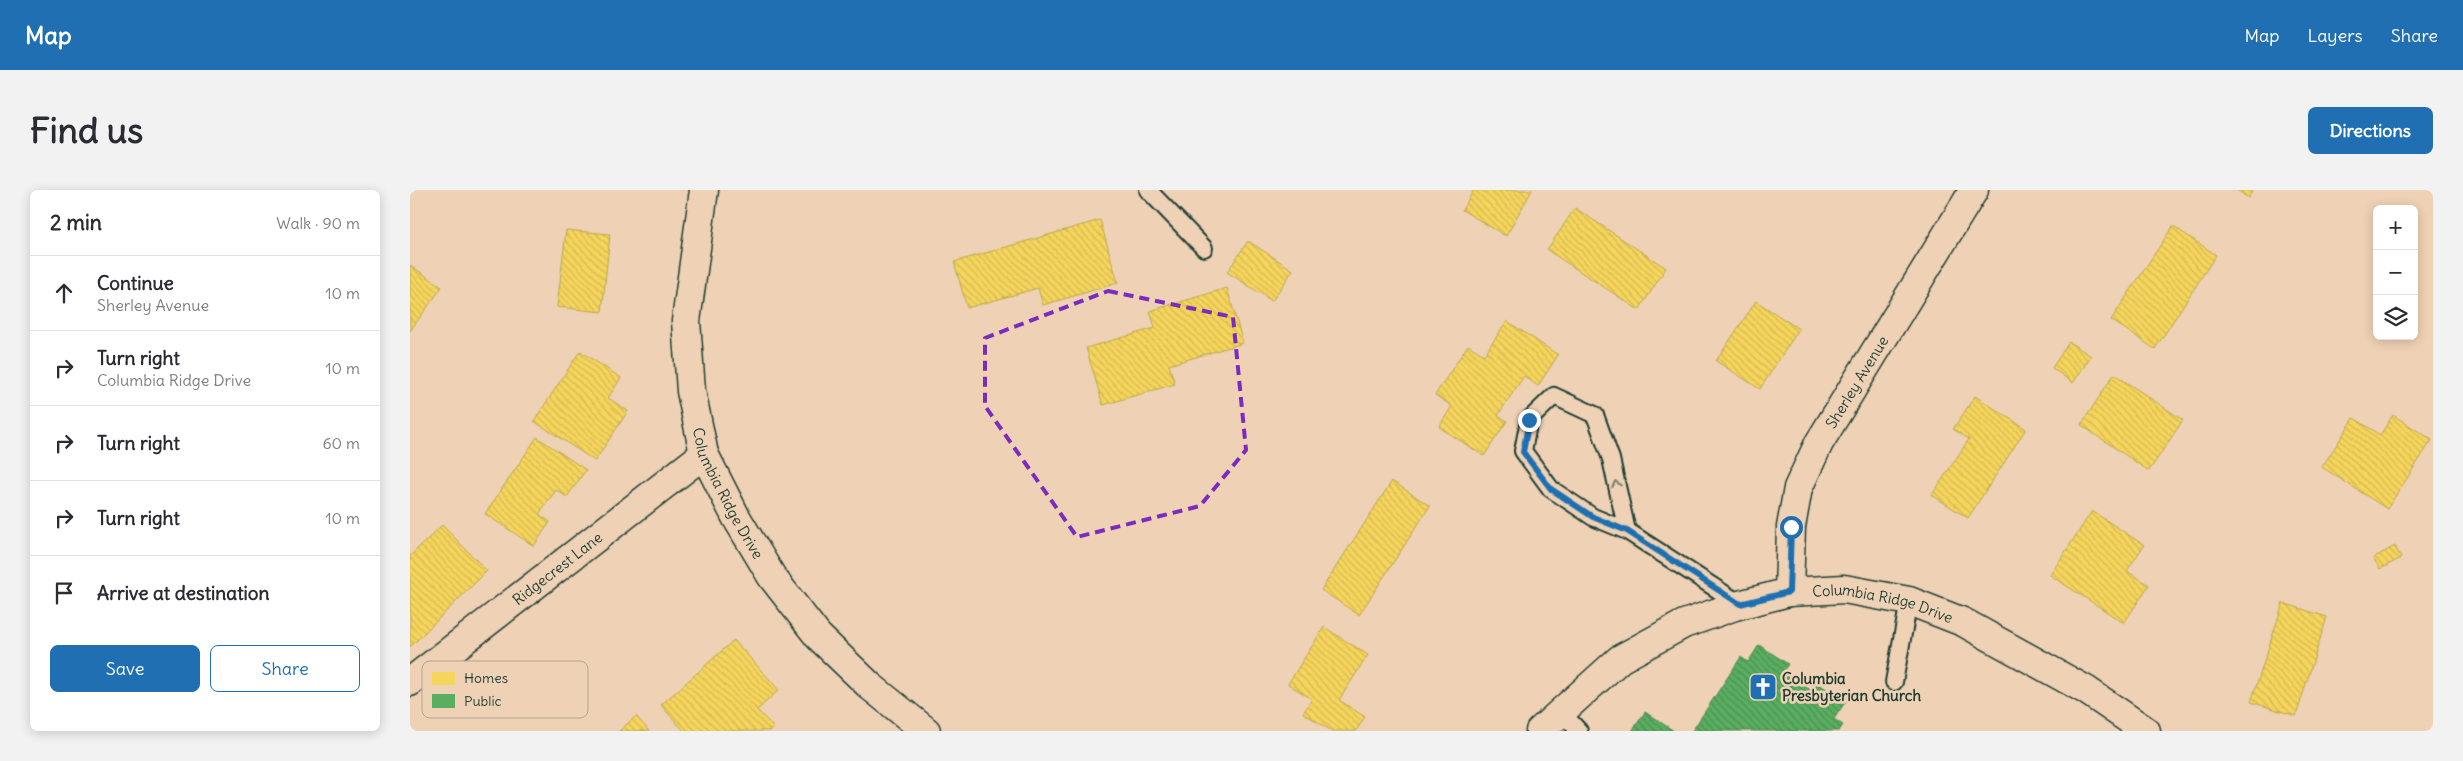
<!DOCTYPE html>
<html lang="en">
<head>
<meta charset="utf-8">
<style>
	:root { --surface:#fff; --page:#f2f2f3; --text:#2b2b33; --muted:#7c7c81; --line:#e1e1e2; --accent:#1f6fb2 }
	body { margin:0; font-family:Delius,sans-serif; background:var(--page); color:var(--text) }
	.controls { position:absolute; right:15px; top:15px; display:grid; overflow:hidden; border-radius:8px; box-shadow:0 2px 12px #0003 }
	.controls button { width:45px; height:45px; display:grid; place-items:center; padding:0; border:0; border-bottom:1px solid var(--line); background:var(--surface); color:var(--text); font:25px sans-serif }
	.stop { position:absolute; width:15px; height:15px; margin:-11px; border:4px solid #1f6fb2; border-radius:50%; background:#fff }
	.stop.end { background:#1f6fb2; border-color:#fff; box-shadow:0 1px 5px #0008 }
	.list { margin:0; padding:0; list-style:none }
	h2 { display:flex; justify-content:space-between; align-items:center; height:65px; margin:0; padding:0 20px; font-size:21px }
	h2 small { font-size:16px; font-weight:400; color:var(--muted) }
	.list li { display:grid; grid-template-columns:32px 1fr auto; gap:15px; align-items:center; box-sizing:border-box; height:75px; padding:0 20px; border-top:1px solid var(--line) }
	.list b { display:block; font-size:19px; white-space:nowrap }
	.list p { margin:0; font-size:16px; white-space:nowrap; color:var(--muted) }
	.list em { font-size:16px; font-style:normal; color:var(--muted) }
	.actions { display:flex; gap:10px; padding:15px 20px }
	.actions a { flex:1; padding:11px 0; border:1px solid var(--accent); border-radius:8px; text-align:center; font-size:18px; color:var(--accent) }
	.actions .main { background:var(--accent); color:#fff }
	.icon { flex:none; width:28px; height:28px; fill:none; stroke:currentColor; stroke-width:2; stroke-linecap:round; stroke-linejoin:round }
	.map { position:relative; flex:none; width:2023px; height:541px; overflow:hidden; border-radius:8px }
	header { display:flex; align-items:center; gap:30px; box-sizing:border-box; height:70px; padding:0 25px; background:var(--accent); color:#fff }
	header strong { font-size:24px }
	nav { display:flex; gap:28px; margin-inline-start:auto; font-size:18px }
	.intro { display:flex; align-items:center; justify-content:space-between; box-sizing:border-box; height:120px; padding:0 30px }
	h1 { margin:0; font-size:35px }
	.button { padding:12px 22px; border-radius:8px; background:var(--accent); color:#fff; font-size:18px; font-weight:700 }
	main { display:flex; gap:30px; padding:0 30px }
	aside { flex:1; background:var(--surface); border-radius:8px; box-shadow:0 2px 12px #0003 }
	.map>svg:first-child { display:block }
</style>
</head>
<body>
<header>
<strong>Map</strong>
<nav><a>Map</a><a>Layers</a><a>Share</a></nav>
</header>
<div class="intro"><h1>Find us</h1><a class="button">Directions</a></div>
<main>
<aside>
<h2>2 min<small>Walk · 90 m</small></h2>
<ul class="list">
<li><svg class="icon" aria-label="ahead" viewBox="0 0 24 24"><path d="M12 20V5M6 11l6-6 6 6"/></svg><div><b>Continue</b><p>Sherley Avenue</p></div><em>10 m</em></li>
<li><svg class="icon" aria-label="right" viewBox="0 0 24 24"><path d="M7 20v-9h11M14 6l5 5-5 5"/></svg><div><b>Turn right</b><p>Columbia Ridge Drive</p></div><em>10 m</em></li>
<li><svg class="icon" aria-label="right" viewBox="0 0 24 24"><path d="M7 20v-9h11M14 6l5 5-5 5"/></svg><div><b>Turn right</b></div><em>60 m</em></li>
<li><svg class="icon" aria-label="right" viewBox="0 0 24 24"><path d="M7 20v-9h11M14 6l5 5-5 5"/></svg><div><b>Turn right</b></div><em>10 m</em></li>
<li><svg class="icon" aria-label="arrive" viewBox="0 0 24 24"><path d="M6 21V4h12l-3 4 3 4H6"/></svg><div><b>Arrive at destination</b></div></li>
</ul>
<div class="actions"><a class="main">Save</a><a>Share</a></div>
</aside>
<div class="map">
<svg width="2023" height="541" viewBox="0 0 2023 541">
	<defs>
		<pattern id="homes-back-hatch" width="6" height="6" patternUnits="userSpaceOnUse" patternTransform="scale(1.25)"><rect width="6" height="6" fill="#f6d55c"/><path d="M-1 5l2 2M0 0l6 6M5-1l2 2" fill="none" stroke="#d2b851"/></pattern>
		<pattern id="public-back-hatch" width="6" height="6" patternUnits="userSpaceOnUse" patternTransform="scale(1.25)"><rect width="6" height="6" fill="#5aae61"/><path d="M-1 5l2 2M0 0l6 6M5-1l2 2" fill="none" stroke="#4a8f51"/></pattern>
	</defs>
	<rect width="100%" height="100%" fill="#efd2b5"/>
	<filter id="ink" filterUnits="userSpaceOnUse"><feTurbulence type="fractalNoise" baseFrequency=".02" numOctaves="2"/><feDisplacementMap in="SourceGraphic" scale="10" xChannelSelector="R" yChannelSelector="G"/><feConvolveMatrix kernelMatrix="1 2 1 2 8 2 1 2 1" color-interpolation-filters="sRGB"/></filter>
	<g filter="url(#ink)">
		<g fill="url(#homes-back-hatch)" stroke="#b6a750">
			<path d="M 1064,0 L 1122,0 L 1096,46 L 1052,20 Z"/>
			<path d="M 1827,0 L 1843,0 L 1838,8 Z"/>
			<path d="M 1165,18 L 1256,78 L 1229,120 L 1137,60 Z"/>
			<path d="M 690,30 L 708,93 L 633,115 L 628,98 L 557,118 L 544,72 Z"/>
			<path d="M 1763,36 L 1806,65 L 1745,159 L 1701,130 Z"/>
			<path d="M 156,40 L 200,44 L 192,122 L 147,117 Z"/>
			<path d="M 838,51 L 883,80 L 862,111 L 817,82 Z"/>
			<path d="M 0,75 L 32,97 L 0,141 Z"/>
			<path d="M 817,98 L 833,153 L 759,175 L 765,194 L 693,215 L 676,158 L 745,138 L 740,121 Z"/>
			<path d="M 1346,111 L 1389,139 L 1350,199 L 1306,171 Z"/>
			<path d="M 1097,131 L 1148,165 L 1128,196 L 1114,186 L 1088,225 L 1097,231 L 1074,266 L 1029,237 L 1042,216 L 1025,205 L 1058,155 L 1074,165 Z"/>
			<path d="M 1659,152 L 1681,166 L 1663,193 L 1642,178 Z"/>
			<path d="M 170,161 L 211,188 L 198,208 L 218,221 L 185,271 L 124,231 Z"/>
			<path d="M 1704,184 L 1773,230 L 1739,281 L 1671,235 Z"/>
			<path d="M 1565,206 L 1616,239 L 1558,328 L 1522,305 L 1559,249 L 1543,239 Z"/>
			<path d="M 1983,225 L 2022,250 L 1977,319 L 1912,277 L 1944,228 L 1970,245 Z"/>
			<path d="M 127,247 L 176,280 L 157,307 L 146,300 L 129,324 L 140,332 L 124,356 L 75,324 Z"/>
			<path d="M 982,291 L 1020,316 L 949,425 L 911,400 Z"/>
			<path d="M 1682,321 L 1734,355 L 1717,381 L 1739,395 L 1714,433 L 1640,385 Z"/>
			<path d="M 32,335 L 77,381 L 0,457 L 0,366 Z"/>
			<path d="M 1985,356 L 1991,368 L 1970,379 L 1963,368 Z"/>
			<path d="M 1873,413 L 1917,427 L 1886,526 L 1841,512 Z"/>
			<path d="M 914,437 L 958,465 L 929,510 L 955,527 L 946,541 L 922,541 L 893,523 L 902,509 L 878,494 Z"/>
			<path d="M 324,450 L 369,500 L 347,520 L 364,538 L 360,541 L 274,541 L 251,515 Z"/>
			<path d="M 226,526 L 239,541 L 209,541 Z"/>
		</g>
		<g fill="url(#public-back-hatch)" stroke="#488c54">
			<path d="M 1349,455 L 1378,474 L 1373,482 L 1402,501 L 1407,493 L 1436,511 L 1424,529 L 1433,535 L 1429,541 L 1282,541 L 1331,467 L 1338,472 Z"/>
			<path d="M 1235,522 L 1264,541 L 1222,541 Z"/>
		</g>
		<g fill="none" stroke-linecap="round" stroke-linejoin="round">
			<defs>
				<g id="service">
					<path d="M 738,0 L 794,58"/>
					<path d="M 1217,341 L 1201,269 L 1185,225 L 1144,206 L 1119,230 L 1113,261 L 1141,299 L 1183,327 L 1217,341 L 1330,414"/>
					<path d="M 1484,492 L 1499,411"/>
					<path d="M 1151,522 L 1169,541"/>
				</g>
				<g id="minor">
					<path id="s1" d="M 294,0 L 276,131 L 281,201 L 294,264 L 326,327 L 362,387 L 408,446 L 460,496 L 516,541"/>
					<path id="s2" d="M 1379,402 L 1381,337 L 1388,298 L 1409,253 L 1564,0"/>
					<path id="s3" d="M 0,492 L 294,264"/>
					<path id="s4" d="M 1130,541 L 1210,469 L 1274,434 L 1325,416 L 1379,402 L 1434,399 L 1499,411 L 1553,432 L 1676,500 L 1736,541"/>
				</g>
			</defs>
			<use href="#service" stroke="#1f3d34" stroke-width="20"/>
			<use href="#minor" stroke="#1f3d34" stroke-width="31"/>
			<use href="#service" stroke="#efd2b5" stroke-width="16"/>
			<use href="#minor" stroke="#efd2b5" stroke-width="28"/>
		</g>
		<defs><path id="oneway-chevron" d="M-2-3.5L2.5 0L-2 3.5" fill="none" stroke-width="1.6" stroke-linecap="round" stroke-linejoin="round" transform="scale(1.25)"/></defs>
		<use stroke="#7d806e" href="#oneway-chevron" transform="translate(1206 294) rotate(-102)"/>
	</g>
	<g fill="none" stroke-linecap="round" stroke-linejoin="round" filter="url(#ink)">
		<path stroke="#1f6fb2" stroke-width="6" d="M 1119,230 L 1113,262 L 1141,299 L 1183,327 L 1217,341 L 1330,414 L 1379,402 L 1381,337"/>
	</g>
	<path fill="none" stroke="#7b2cbf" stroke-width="4" stroke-dasharray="10 6" stroke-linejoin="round" d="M 698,101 L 823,127 L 836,260 L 790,316 L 667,347 L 575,216 L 575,148 Z"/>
	<defs>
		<symbol id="church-square" viewBox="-11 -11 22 22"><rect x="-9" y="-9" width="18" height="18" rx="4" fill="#1f6fb2" stroke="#efd2b5"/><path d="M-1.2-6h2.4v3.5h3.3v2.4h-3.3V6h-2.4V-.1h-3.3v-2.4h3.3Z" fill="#fff"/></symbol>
	</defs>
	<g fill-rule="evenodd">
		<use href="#church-square" x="1337" y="481" width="32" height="32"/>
	</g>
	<g text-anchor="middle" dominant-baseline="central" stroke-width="5" stroke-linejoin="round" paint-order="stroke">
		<g font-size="15" fill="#1f3d34" stroke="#efd2b5">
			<text stroke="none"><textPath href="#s2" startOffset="226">Sherley Avenue</textPath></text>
			<text stroke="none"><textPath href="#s1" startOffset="312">Columbia Ridge Drive</textPath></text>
			<text stroke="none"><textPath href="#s3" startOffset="186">Ridgecrest Lane</textPath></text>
			<text stroke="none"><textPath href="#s4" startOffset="386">Columbia Ridge Drive</textPath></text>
		</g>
		<g font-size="15" font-weight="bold" fill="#1f3d34" stroke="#efd2b5" text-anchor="start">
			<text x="1372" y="488">Columbia<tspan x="1372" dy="17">Presbyterian Church</tspan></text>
		</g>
	</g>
	<rect x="12" y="471" width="166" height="57" rx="8" fill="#efd2b5" stroke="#b1a58e" stroke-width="1"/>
	<rect x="22" y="482" width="23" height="13" fill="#f6d55c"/>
	<rect x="22" y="504" width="23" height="14" fill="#5aae61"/>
	<g font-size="14" fill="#1f3d34">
		<text x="54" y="493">Homes</text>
		<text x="54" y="516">Public</text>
	</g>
</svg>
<div class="controls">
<button>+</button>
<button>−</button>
<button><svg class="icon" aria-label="layers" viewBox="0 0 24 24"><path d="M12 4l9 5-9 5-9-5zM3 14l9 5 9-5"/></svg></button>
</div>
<div class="stop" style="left:1381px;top:337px"></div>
<div class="stop end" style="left:1119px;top:230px"></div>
</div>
</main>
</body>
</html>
